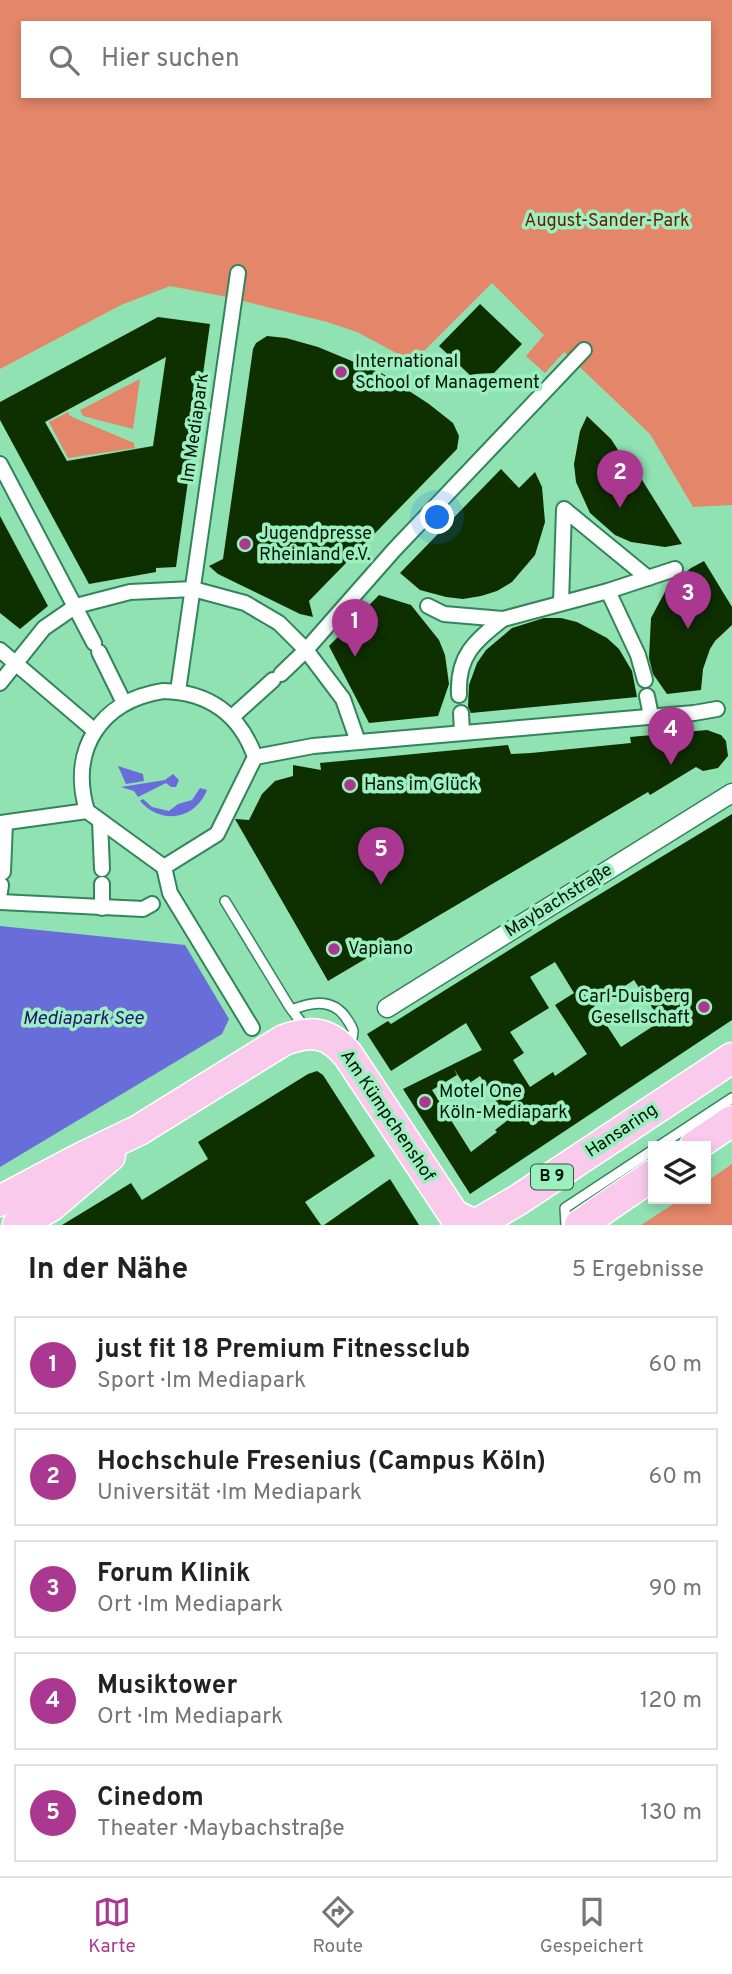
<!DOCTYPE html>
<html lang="de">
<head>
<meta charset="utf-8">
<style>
	:root { --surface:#fff; --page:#f6f6f6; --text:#222; --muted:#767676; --line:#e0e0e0; --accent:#aa3790 }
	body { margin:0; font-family:Overpass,sans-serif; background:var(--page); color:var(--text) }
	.controls { position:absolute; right:21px; bottom:21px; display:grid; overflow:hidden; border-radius:0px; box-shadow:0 4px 10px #0003 }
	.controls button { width:63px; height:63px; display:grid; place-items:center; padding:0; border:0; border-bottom:2px solid var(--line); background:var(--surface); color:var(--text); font:35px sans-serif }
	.you { position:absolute; left:438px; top:518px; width:24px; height:24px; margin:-18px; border:5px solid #fff; border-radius:50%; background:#1a73e8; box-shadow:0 0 0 10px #1a73e833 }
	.badge { display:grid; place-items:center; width:46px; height:46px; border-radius:50%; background:var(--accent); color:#fff; font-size:23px; font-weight:700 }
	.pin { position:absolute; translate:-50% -58px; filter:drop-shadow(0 2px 4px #0008) }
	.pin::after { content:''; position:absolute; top:37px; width:24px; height:21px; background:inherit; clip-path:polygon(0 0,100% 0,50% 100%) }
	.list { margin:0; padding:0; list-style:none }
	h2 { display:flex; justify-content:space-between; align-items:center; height:91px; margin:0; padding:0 28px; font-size:30px }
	h2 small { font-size:23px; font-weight:400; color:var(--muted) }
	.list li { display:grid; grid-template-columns:46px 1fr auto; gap:21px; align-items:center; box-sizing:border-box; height:98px; margin:0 14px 14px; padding:0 14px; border:2px solid var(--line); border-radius:0px }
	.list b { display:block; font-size:26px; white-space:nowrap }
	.list p { margin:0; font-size:23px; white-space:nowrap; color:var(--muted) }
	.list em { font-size:23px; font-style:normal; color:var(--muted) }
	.icon { flex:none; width:38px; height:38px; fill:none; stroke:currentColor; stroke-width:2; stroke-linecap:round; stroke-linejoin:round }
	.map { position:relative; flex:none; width:732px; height:1225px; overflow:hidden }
	.search { position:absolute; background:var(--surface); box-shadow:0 4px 10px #0003; left:21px; right:21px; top:21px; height:77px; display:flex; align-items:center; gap:18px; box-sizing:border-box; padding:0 24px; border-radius:0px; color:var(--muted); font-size:26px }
	.sheet { height:651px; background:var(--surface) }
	nav { display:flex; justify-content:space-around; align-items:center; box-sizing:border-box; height:98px; border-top:2px solid var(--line); background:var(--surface); font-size:19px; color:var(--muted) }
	nav a { display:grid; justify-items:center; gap:4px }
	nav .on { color:var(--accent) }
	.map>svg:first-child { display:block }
</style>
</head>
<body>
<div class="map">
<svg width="732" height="1225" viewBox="0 0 732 1225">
	<rect width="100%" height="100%" fill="#90e2b3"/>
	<g fill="#e38669" fill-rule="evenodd">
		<path d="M 0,0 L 732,0 L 732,505 L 693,507 L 650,434 L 564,352 L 545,373 L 526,356 L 544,335 L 492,283 L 413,362 L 357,332 L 327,322 L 227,297 L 170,286 L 121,305 L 0,369 ZM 23,23 L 709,23 L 709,96 L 23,96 Z"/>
		<path d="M 140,379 L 133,429 L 83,416 L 80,410 Z"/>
		<path d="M 68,412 L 70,416 L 134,443 L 135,448 L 68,458 L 49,422 Z"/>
		<path d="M 732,1164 L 732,1225 L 641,1225 L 681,1199 L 706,1199 L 706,1182 Z"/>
	</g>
	<g fill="#686dda">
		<path d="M 118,766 L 143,774 L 144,781 L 126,784 Z"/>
		<path d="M 173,774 L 179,780 L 176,787 L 171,787 L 166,783 L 138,797 L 134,791 L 121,787 L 165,780 Z"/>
		<path d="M 200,788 L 207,790 C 195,820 161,825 140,801 L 143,799 L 152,807 L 169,811 L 178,804 L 192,800 Z"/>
		<path d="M 0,926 L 185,945 L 229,1019 L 222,1034 L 0,1167 Z"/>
	</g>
	<g fill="#0e2f00" fill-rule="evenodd">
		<path d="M 480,304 L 522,344 L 494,373 L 475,374 L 472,377 L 439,346 Z"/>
		<path d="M 158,317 L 210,324 L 176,567 L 156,568 L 156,572 L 89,584 L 0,420 L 0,402 ZM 166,357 L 153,446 L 67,461 L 45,422 Z"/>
		<path d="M 267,336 L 286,338 L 318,347 L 383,374 L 429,404 L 453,423 L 459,436 L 457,449 L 309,601 L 313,617 L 300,614 L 218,574 L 209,566 L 223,559 L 253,349 L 256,343 Z"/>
		<path d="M 587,416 L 611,439 L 620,453 L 624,451 L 682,544 L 665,547 L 631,542 L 615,535 L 590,513 L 576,482 L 574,464 L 580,431 Z"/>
		<path d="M 501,469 L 519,488 L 535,472 L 542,487 L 545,522 L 535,555 L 512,582 L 497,591 L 481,596 L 463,599 L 446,597 L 420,590 L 400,573 Z"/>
		<path d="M 0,516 L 48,606 L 20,629 L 0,613 Z"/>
		<path d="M 704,561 L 732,607 L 732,625 L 715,641 L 710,649 L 703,669 L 701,690 L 667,694 L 653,674 L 649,658 L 651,618 L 667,588 L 691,568 Z"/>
		<path d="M 379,595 L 411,605 L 439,640 L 445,655 L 449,684 L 438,716 L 369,723 L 329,646 Z"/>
		<path d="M 544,618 L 561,618 L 577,622 L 607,638 L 619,649 L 632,671 L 637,697 L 471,713 L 468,707 L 469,685 L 477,663 L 486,650 L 512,628 Z"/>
		<path d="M 707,730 L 721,735 L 726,741 L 728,756 L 718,768 L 703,771 L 696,767 L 650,795 L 648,792 L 328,981 L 235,819 L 249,820 L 262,794 L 275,781 L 293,776 L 293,765 L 321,770 L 320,763 L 508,745 L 511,754 L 531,753 L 631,743 L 630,737 Z"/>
		<path d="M 732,814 L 732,1020 L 470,1194 L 403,1089 L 482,1050 L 466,1023 L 391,1071 L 367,1034 L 388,1021 L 391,1024 L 554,922 ZM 555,962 L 574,993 L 555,1005 L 587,1054 L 555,1076 L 553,1072 L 530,1087 L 513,1060 L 524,1053 L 510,1032 L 549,1008 L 530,977 ZM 634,980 L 661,1021 L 621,1047 L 594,1006 ZM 454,1069 L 465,1086 L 480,1076 L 508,1120 L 495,1130 L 497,1132 L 471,1152 L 432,1090 L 457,1075 Z"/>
		<path d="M 317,1071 L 323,1075 L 375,1156 L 305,1202 L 321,1225 L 62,1225 L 131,1183 L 142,1200 L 208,1159 L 198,1142 L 308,1074 Z"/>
		<path d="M 390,1179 L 419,1225 L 324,1225 Z"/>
	</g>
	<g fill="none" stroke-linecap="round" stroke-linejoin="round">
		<defs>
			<g id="service">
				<path d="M 225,901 L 289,1006 L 306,1029"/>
				<path d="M 292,1010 C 313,1001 335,998 348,1021 C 349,1022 353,1029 353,1031 C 353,1035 351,1043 350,1048"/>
				<path d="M 659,1146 L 732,1098"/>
				<path d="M 566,1225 L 565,1208 L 653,1150"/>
			</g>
			<g id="pedestrian">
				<path d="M 0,464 L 94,643"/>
				<path d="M 608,591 L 638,655 L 645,680"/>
				<path d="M 561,603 L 564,509 L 648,578"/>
				<path d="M 428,606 L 444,614 L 503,619 L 608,591 L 675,569"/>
				<path d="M 0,650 L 95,731"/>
				<path d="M 99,652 L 124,703"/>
				<path d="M 281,674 L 306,650 L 394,550 L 584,350"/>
				<path d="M 0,683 L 44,628 L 76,606 L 130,592 L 193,589 L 245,603 L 279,623 L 306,650 L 343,699 L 358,742"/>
				<path d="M 163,691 C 208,692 240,714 255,757 L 217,834 L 164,867 L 87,811 C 69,750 100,701 163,691 Z"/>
				<path d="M 178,691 L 238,273"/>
				<path d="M 459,695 C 457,656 474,642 503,619"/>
				<path d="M 647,696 L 651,716"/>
				<path d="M 461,713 L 462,732"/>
				<path d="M 232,717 L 273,680"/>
				<path d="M 255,757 L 313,746 L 694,713 L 717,709"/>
				<path d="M 100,821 L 102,869"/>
				<path d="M 0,823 L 87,811"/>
				<path d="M 164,867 L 170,893 L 252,1028"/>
				<path d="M 3,872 L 5,823"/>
				<path d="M 0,892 L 1,885"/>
				<path d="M 0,902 L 143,909 L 152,904"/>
				<path d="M 102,908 L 102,884"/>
			</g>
			<path id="minor" d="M 387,1008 L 732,793"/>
			<g id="primary">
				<path d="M 695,1146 L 732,1121"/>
				<path d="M 0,1201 L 81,1158 L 139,1130 L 284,1040 C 312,1030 329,1032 348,1055 L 454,1215 L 475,1225"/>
				<path d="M 18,1225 L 51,1206 L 110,1156"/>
				<path d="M 475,1225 L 518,1200 L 732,1058"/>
				<path d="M 580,1225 L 653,1175"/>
			</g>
		</defs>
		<use href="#service" stroke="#32855b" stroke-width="12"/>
		<use href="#pedestrian" stroke="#32855b" stroke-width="18"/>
		<use href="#minor" stroke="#32855b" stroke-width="21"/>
		<use href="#primary" stroke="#fff" stroke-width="33"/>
		<use href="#service" stroke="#fff" stroke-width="9"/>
		<use href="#pedestrian" stroke="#fff" stroke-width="14"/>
		<use href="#minor" stroke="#fff" stroke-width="18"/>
		<use href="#primary" stroke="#f9caeb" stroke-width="30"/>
	</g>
	<g fill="#aa3790" stroke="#9cefbf" stroke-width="2.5">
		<circle cx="341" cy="372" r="7"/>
		<circle cx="245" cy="544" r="7"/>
		<circle cx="350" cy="785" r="7"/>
		<circle cx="334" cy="949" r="7"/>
		<circle cx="704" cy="1007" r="7"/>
		<circle cx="425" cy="1102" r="7"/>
	</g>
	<g text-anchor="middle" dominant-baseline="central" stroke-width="7" stroke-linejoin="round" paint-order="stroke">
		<rect fill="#9cefbf" stroke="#2f5640" stroke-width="2" x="531" y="1164.5" width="42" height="25" rx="5"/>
		<g font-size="16" font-weight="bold" fill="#001509">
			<text x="552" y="1177">B 9</text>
		</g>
		<g font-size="18" fill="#691b00" stroke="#9cefbf">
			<text x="607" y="221">August-Sander-Park</text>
		</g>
		<g font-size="18" fill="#001509" stroke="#9cefbf" text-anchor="start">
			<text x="355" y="362">International<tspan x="355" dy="21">School of Management</tspan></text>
			<text x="259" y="534">Jugendpresse<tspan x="259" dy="21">Rheinland e.V.</tspan></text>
			<text x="364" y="785">Hans im Glück</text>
			<text x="348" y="949">Vapiano</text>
			<text x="690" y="997" text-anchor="end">Carl-Duisberg<tspan x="690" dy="21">Gesellschaft</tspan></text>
			<text x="439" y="1092">Motel One<tspan x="439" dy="21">Köln-Mediapark</tspan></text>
		</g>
		<g font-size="18" fill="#001509" stroke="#9cefbf">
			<text transform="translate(196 428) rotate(-82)">Im Mediapark</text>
			<text transform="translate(559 901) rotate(-32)">Maybachstraße</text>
			<text transform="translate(387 1116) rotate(56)">Am Kümpchenshof</text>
			<text transform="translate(622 1131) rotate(-34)">Hansaring</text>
		</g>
		<g font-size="19" font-style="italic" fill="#221376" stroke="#9cefbf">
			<text x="83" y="1019">Mediapark See</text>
		</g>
	</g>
</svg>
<div class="controls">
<button><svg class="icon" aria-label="layers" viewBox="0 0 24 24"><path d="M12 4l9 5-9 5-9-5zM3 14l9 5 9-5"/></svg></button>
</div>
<div class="you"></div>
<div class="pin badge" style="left:355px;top:657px">1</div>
<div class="pin badge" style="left:620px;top:508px">2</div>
<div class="pin badge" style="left:688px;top:629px">3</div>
<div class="pin badge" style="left:671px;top:765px">4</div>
<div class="pin badge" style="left:381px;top:885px">5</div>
<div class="search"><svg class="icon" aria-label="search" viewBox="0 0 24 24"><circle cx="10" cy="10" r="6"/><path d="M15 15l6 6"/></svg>Hier suchen</div>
</div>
<section class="sheet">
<h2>In der Nähe<small>5 Ergebnisse</small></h2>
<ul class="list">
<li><span class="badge">1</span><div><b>just fit 18 Premium Fitnessclub</b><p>Sport · Im Mediapark</p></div><em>60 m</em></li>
<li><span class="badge">2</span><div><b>Hochschule Fresenius (Campus Köln)</b><p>Universität · Im Mediapark</p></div><em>60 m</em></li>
<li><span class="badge">3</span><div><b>Forum Klinik</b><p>Ort · Im Mediapark</p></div><em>90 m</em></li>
<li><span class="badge">4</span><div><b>Musiktower</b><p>Ort · Im Mediapark</p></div><em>120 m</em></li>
<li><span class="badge">5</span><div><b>Cinedom</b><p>Theater · Maybachstraße</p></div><em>130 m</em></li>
</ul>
</section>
<nav>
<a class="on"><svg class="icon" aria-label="map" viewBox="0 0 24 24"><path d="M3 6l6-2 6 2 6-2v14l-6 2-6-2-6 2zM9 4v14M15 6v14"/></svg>Karte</a>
<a><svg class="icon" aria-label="directions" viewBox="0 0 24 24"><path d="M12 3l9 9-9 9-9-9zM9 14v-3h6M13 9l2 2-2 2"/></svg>Route</a>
<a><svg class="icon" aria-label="saved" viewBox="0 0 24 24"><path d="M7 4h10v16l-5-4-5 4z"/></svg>Gespeichert</a>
</nav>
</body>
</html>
